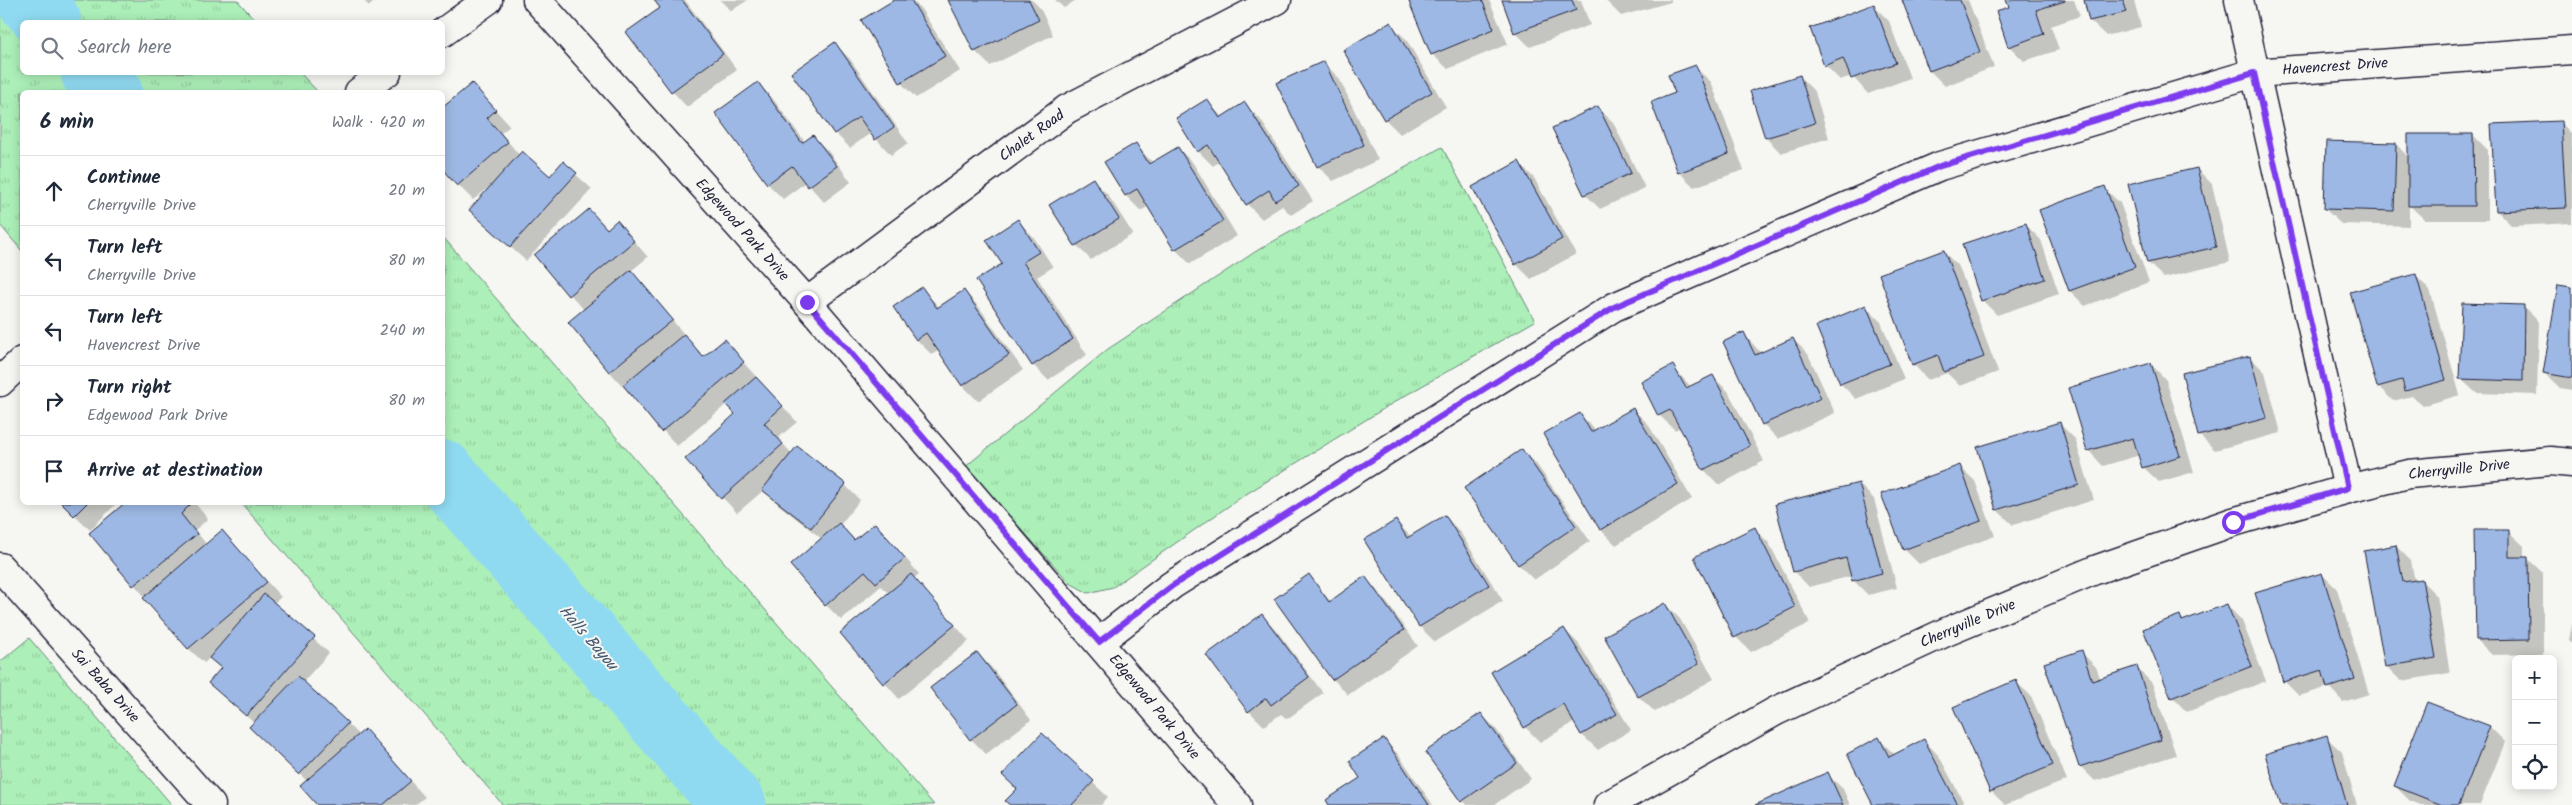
<!DOCTYPE html>
<html lang="en">
<head>
<meta charset="utf-8">
<style>
	:root { --surface:#fff; --page:#f6f6f7; --text:#1f2937; --muted:#747a83; --line:#e0e1e3 }
	body { margin:0; font-family:Kalam,sans-serif; background:var(--page); color:var(--text) }
	.controls { position:absolute; right:15px; bottom:15px; display:grid; overflow:hidden; border-radius:8px; box-shadow:0 2px 12px #0003 }
	.controls button { width:45px; height:45px; display:grid; place-items:center; padding:0; border:0; border-bottom:1px solid var(--line); background:var(--surface); color:var(--text); font:25px sans-serif }
	.stop { position:absolute; width:15px; height:15px; margin:-11px; border:4px solid #7c3aed; border-radius:50%; background:#fff }
	.stop.end { background:#7c3aed; border-color:#fff; box-shadow:0 1px 5px #0008 }
	.list { margin:0; padding:0; list-style:none }
	h2 { display:flex; justify-content:space-between; align-items:center; height:65px; margin:0; padding:0 20px; font-size:21px }
	h2 small { font-size:16px; font-weight:400; color:var(--muted) }
	.list li { display:grid; grid-template-columns:32px 1fr auto; gap:15px; align-items:center; box-sizing:border-box; height:70px; padding:0 20px; border-top:1px solid var(--line) }
	.list b { display:block; font-size:19px; white-space:nowrap }
	.list p { margin:0; font-size:16px; white-space:nowrap; color:var(--muted) }
	.list em { font-size:16px; font-style:normal; color:var(--muted) }
	.icon { flex:none; width:28px; height:28px; fill:none; stroke:currentColor; stroke-width:2; stroke-linecap:round; stroke-linejoin:round }
	.map { position:relative; flex:none; width:2572px; height:805px; overflow:hidden }
	.search { position:absolute; background:var(--surface); box-shadow:0 2px 12px #0003; left:20px; top:20px; width:425px; height:55px; display:flex; align-items:center; gap:12px; box-sizing:border-box; padding:0 18px; border-radius:8px; color:var(--muted); font-size:19px }
	.panel { position:absolute; background:var(--surface); box-shadow:0 2px 12px #0003; left:20px; top:90px; width:425px; height:415px; border-radius:8px }
	.map>svg:first-child { display:block }
</style>
</head>
<body>
<div class="map">
<svg width="2572" height="805" viewBox="0 0 2572 805">
	<defs>
		<pattern id="grass-tufts" width="24" height="20" patternUnits="userSpaceOnUse" patternTransform="scale(1.25)"><rect width="24" height="20" fill="#acefb8"/><path d="M3 7l-1-3M5 7V3M7 7l1-3M15 17l-1-3M17 17v-4M19 17l1-3" fill="none" stroke="#94cd9f"/></pattern>
	</defs>
	<rect width="100%" height="100%" fill="#f6f6f2"/>
	<filter id="ink" filterUnits="userSpaceOnUse"><feTurbulence type="fractalNoise" baseFrequency=".02" numOctaves="2"/><feDisplacementMap in="SourceGraphic" scale="10" xChannelSelector="R" yChannelSelector="G"/><feConvolveMatrix kernelMatrix="1 2 1 2 8 2 1 2 1" color-interpolation-filters="sRGB"/></filter>
	<g filter="url(#ink)">
		<g fill="url(#grass-tufts)" stroke="#67887a">
			<path d="M 0,0 L 237,0 L 257,22 L 22,22 L 22,72 L 300,73 L 318,92 L 22,92 L 22,251 L 0,225 Z"/>
			<path d="M 1442,147 L 1535,321 L 1401,398 L 1243,496 L 1113,587 L 1088,593 L 1070,583 L 965,467 L 1108,349 L 1258,250 Z"/>
			<path d="M 443,237 L 934,805 L 503,805 L 241,503 L 442,502 Z"/>
			<path d="M 29,638 L 172,805 L 0,805 L 0,662 Z"/>
		</g>
		<g fill="#0003">
			<path d="M 363,0 L 376,0 L 369,6 Z"/>
			<path d="M 656,0 L 685,0 L 737,70 L 687,107 L 672,91 L 628,32 L 661,8 Z"/>
			<path d="M 720,0 L 748,0 L 731,11 Z"/>
			<path d="M 897,0 L 912,0 L 921,9 L 960,71 L 916,98 L 901,83 L 863,21 Z"/>
			<path d="M 949,0 L 1032,0 L 1040,8 L 1053,35 L 990,66 L 975,51 Z"/>
			<path d="M 1055,0 L 1076,0 L 1064,8 Z"/>
			<path d="M 1416,0 L 1489,0 L 1508,44 L 1448,69 L 1432,54 Z"/>
			<path d="M 1504,0 L 1581,0 L 1590,25 L 1530,47 L 1515,32 Z"/>
			<path d="M 1605,0 L 1671,0 L 1671,2 L 1621,16 Z"/>
			<path d="M 1903,0 L 1968,0 L 1994,67 L 1945,86 L 1930,71 Z"/>
			<path d="M 2008,0 L 2074,0 L 2080,16 L 2051,26 L 2059,50 L 2024,61 L 2009,46 L 2010,8 Z"/>
			<path d="M 2085,0 L 2134,0 L 2141,27 L 2106,36 L 2090,21 Z"/>
			<path d="M 1874,6 L 1889,21 L 1910,78 L 1868,94 L 1852,76 L 1840,80 L 1825,65 Z"/>
			<path d="M 1390,24 L 1406,39 L 1446,107 L 1400,134 L 1385,119 Z"/>
			<path d="M 835,44 L 850,59 L 908,143 L 891,155 L 871,133 L 850,148 L 835,133 Z"/>
			<path d="M 1324,63 L 1339,78 L 1378,160 L 1333,181 L 1318,166 Z"/>
			<path d="M 1695,67 L 1711,82 L 1744,170 L 1694,187 L 1679,172 L 1677,94 Z"/>
			<path d="M 1800,77 L 1815,92 L 1829,138 L 1781,153 L 1766,138 Z"/>
			<path d="M 758,83 L 773,99 L 805,142 L 813,136 L 828,151 L 851,182 L 824,202 L 806,182 L 783,199 L 768,184 L 716,113 Z"/>
			<path d="M 472,84 L 510,126 L 501,133 L 520,156 L 550,178 L 563,163 L 592,189 L 526,261 L 486,225 L 496,182 L 473,200 L 458,185 Z"/>
			<path d="M 1207,101 L 1223,118 L 1245,104 L 1260,119 L 1313,201 L 1291,215 L 1282,206 L 1262,219 L 1247,204 L 1220,161 L 1213,166 L 1198,151 Z"/>
			<path d="M 1597,107 L 1613,122 L 1645,188 L 1600,209 L 1585,194 Z"/>
			<path d="M 2560,122 L 2572,134 L 2572,223 L 2512,226 L 2497,211 Z"/>
			<path d="M 2473,135 L 2488,150 L 2488,220 L 2425,220 L 2409,205 L 2409,226 L 2341,224 L 2325,209 L 2396,144 L 2409,158 Z"/>
			<path d="M 1136,145 L 1153,163 L 1178,148 L 1193,163 L 1237,236 L 1190,264 L 1175,249 L 1149,206 L 1141,211 L 1126,196 L 1106,162 Z"/>
			<path d="M 1519,163 L 1534,178 L 1576,254 L 1531,279 L 1516,264 Z"/>
			<path d="M 2197,169 L 2212,184 L 2230,262 L 2164,278 L 2148,263 L 2130,185 Z"/>
			<path d="M 1093,180 L 1108,195 L 1133,234 L 1091,260 L 1076,245 Z"/>
			<path d="M 2104,188 L 2120,203 L 2149,282 L 2085,306 L 2070,291 Z"/>
			<path d="M 589,210 L 608,229 L 617,222 L 648,257 L 631,271 L 704,358 L 724,341 L 797,422 L 778,438 L 792,454 L 845,485 L 860,500 L 840,525 L 856,541 L 890,540 L 919,574 L 914,578 L 969,641 L 899,699 L 842,633 L 889,594 L 881,586 L 841,620 L 826,605 L 822,539 L 779,505 L 764,490 L 737,513 L 687,459 L 737,414 L 727,404 L 677,446 L 610,372 L 570,322 L 584,310 L 536,255 Z"/>
			<path d="M 1018,221 L 1033,236 L 1053,267 L 1037,277 L 1087,355 L 1048,380 L 1033,365 L 1003,264 Z"/>
			<path d="M 2025,224 L 2041,240 L 2059,294 L 1997,315 L 1982,300 Z"/>
			<path d="M 1944,252 L 1959,267 L 1998,372 L 1960,386 L 1947,373 L 1928,380 L 1913,364 Z"/>
			<path d="M 2415,275 L 2430,290 L 2460,395 L 2422,406 L 2412,396 L 2393,401 L 2378,386 Z"/>
			<path d="M 922,289 L 940,308 L 964,291 L 979,307 L 1023,370 L 978,401 L 963,386 L 939,350 L 932,355 L 917,340 L 895,307 Z"/>
			<path d="M 2572,289 L 2572,390 L 2560,388 L 2544,373 Z"/>
			<path d="M 1866,307 L 1881,322 L 1904,379 L 1856,399 L 1841,384 Z"/>
			<path d="M 2524,307 L 2539,322 L 2537,395 L 2476,393 L 2460,378 Z"/>
			<path d="M 1744,334 L 1761,353 L 1793,339 L 1808,354 L 1835,413 L 1778,439 L 1763,424 Z"/>
			<path d="M 2250,357 L 2265,372 L 2281,433 L 2215,450 L 2199,435 Z"/>
			<path d="M 2151,364 L 2166,380 L 2194,472 L 2159,482 L 2143,467 L 2140,455 L 2103,466 L 2088,450 Z"/>
			<path d="M 1673,367 L 1691,387 L 1712,376 L 1728,391 L 1764,461 L 1719,485 L 1704,470 L 1681,427 L 1675,430 L 1659,415 Z"/>
			<path d="M 1633,409 L 1648,424 L 1692,499 L 1616,545 L 1601,530 L 1580,414 L 1596,431 Z"/>
			<path d="M 2060,424 L 2075,439 L 2094,500 L 2013,525 L 1997,510 L 1978,448 Z"/>
			<path d="M 1522,450 L 1537,465 L 1590,541 L 1534,580 L 1519,565 L 1466,489 Z"/>
			<path d="M 1959,466 L 1975,481 L 1995,536 L 1919,564 L 1904,549 Z"/>
			<path d="M 1859,484 L 1874,499 L 1897,588 L 1868,595 L 1853,580 L 1852,576 L 1809,587 L 1794,571 Z"/>
			<path d="M 62,502 L 118,502 L 90,530 Z"/>
			<path d="M 128,502 L 194,502 L 208,519 L 195,530 L 207,545 L 222,532 L 281,597 L 274,603 L 329,653 L 303,682 L 360,736 L 365,731 L 425,797 L 415,805 L 319,805 L 307,781 L 266,742 L 254,723 L 210,683 L 222,669 L 210,658 L 204,663 L 188,648 L 91,533 Z"/>
			<path d="M 1445,516 L 1460,532 L 1503,601 L 1435,642 L 1420,627 L 1366,540 L 1396,521 L 1411,537 Z"/>
			<path d="M 1754,528 L 1769,543 L 1810,623 L 1751,652 L 1736,637 Z"/>
			<path d="M 2508,531 L 2524,546 L 2524,558 L 2527,558 L 2543,573 L 2543,654 L 2492,655 L 2477,640 Z"/>
			<path d="M 2396,546 L 2411,561 L 2415,582 L 2422,581 L 2437,596 L 2450,673 L 2401,681 L 2386,666 Z"/>
			<path d="M 2322,574 L 2337,589 L 2369,694 L 2343,702 L 2329,687 L 2299,696 L 2284,681 Z"/>
			<path d="M 1309,576 L 1331,602 L 1365,578 L 1380,593 L 1418,646 L 1348,695 L 1333,679 L 1276,599 Z"/>
			<path d="M 1665,604 L 1680,619 L 1714,679 L 1655,712 L 1639,697 L 1606,637 Z"/>
			<path d="M 2227,605 L 2242,621 L 2266,681 L 2187,712 L 2172,697 L 2180,616 L 2185,622 Z"/>
			<path d="M 1262,615 L 1277,631 L 1323,693 L 1287,719 L 1281,714 L 1264,726 L 1249,711 Z"/>
			<path d="M 2572,623 L 2572,644 L 2569,641 Z"/>
			<path d="M 1564,629 L 1579,644 L 1631,730 L 1598,750 L 1582,735 L 1575,722 L 1540,742 L 1525,727 Z"/>
			<path d="M 2081,652 L 2096,667 L 2101,680 L 2137,668 L 2152,683 L 2176,755 L 2095,781 L 2080,766 Z"/>
			<path d="M 977,653 L 992,668 L 1031,720 L 986,754 L 971,739 L 931,688 Z"/>
			<path d="M 2015,681 L 2031,696 L 2067,780 L 2005,805 L 1991,791 Z"/>
			<path d="M 1481,714 L 1496,729 L 1531,779 L 1494,805 L 1466,805 L 1427,752 Z"/>
			<path d="M 2490,727 L 2505,742 L 2480,805 L 2421,805 L 2410,801 L 2395,786 Z"/>
			<path d="M 1042,735 L 1108,797 L 1101,805 L 1011,805 Z"/>
			<path d="M 2326,737 L 2342,752 L 2357,805 L 2282,805 Z"/>
			<path d="M 1879,739 L 1895,755 L 1924,740 L 1939,756 L 1965,805 L 1874,805 Z"/>
			<path d="M 1384,740 L 1399,755 L 1433,805 L 1331,805 L 1362,778 Z"/>
			<path d="M 1827,774 L 1843,789 L 1850,805 L 1758,805 Z"/>
		</g>
		<g fill="none" stroke-linecap="round" stroke-linejoin="round">
			<g stroke="#90daf1" stroke-width="65">
				<path d="M 29,0 L 49,22"/>
				<path d="M 93,72 L 110,92"/>
				<path d="M 442,472 L 734,805"/>
			</g>
		</g>
		<g fill="#9db8e4" stroke="#22223b">
			<path d="M 654,0 L 682,0 L 723,54 L 671,92 L 626,32 L 660,8 Z"/>
			<path d="M 894,0 L 911,0 L 945,56 L 900,83 L 861,20 Z"/>
			<path d="M 948,0 L 1029,0 L 1039,20 L 974,52 Z"/>
			<path d="M 1413,0 L 1482,0 L 1494,29 L 1431,55 L 1409,2 Z"/>
			<path d="M 1502,0 L 1572,0 L 1576,10 L 1514,33 Z"/>
			<path d="M 1902,0 L 1960,0 L 1980,52 L 1929,71 Z"/>
			<path d="M 2006,0 L 2065,0 L 2065,1 L 2036,10 L 2044,34 L 2008,47 L 1996,11 L 2009,7 Z"/>
			<path d="M 2084,0 L 2123,0 L 2127,12 L 2089,21 Z"/>
			<path d="M 1874,4 L 1896,63 L 1851,79 L 1843,58 L 1824,66 L 1810,28 Z"/>
			<path d="M 1391,22 L 1432,92 L 1384,120 L 1343,50 Z"/>
			<path d="M 835,42 L 894,127 L 875,140 L 859,117 L 834,134 L 791,73 Z"/>
			<path d="M 1324,61 L 1364,145 L 1317,167 L 1276,83 Z"/>
			<path d="M 1696,65 L 1729,154 L 1678,173 L 1651,102 L 1675,93 L 1668,75 Z"/>
			<path d="M 1800,75 L 1815,123 L 1765,138 L 1750,91 Z"/>
			<path d="M 758,82 L 802,143 L 813,135 L 837,166 L 808,187 L 792,166 L 767,184 L 715,113 Z"/>
			<path d="M 472,83 L 496,110 L 487,118 L 508,142 L 457,186 L 442,169 L 442,108 Z"/>
			<path d="M 1207,99 L 1220,118 L 1245,102 L 1299,186 L 1275,201 L 1269,190 L 1246,205 L 1208,145 L 1197,152 L 1176,118 Z"/>
			<path d="M 1598,106 L 1631,173 L 1584,195 L 1552,128 Z"/>
			<path d="M 2561,121 L 2566,208 L 2496,211 L 2491,124 Z"/>
			<path d="M 2408,134 L 2473,134 L 2474,206 L 2408,206 Z"/>
			<path d="M 2326,141 L 2396,143 L 2394,211 L 2324,209 Z"/>
			<path d="M 1136,143 L 1149,164 L 1178,147 L 1223,221 L 1174,250 L 1137,189 L 1125,196 L 1104,162 Z"/>
			<path d="M 522,151 L 550,176 L 563,161 L 577,173 L 510,247 L 469,210 Z"/>
			<path d="M 1519,161 L 1562,239 L 1515,265 L 1472,187 Z"/>
			<path d="M 2197,168 L 2216,247 L 2147,263 L 2128,184 Z"/>
			<path d="M 1093,178 L 1119,219 L 1075,246 L 1049,205 Z"/>
			<path d="M 2105,186 L 2135,267 L 2069,291 L 2039,210 Z"/>
			<path d="M 589,209 L 607,229 L 617,220 L 634,241 L 568,296 L 534,255 Z"/>
			<path d="M 1018,219 L 1039,252 L 1023,262 L 1073,339 L 1032,366 L 976,280 L 1002,264 L 986,240 Z"/>
			<path d="M 2026,223 L 2045,279 L 1981,301 L 1962,244 Z"/>
			<path d="M 1944,250 L 1984,357 L 1944,372 L 1938,355 L 1912,365 L 1879,274 Z"/>
			<path d="M 631,270 L 673,320 L 609,372 L 568,322 Z"/>
			<path d="M 2416,274 L 2446,380 L 2405,391 L 2402,380 L 2377,387 L 2350,292 Z"/>
			<path d="M 2558,285 L 2572,287 L 2572,378 L 2543,373 Z"/>
			<path d="M 922,287 L 937,308 L 964,290 L 1009,355 L 962,386 L 926,333 L 916,340 L 893,307 Z"/>
			<path d="M 2462,303 L 2524,305 L 2523,381 L 2459,379 Z"/>
			<path d="M 1866,305 L 1890,364 L 1840,384 L 1816,326 Z"/>
			<path d="M 1744,332 L 1755,355 L 1793,338 L 1821,398 L 1762,425 L 1723,342 Z"/>
			<path d="M 684,334 L 703,357 L 725,339 L 744,362 L 661,432 L 623,385 Z"/>
			<path d="M 2250,356 L 2267,418 L 2198,436 L 2182,373 Z"/>
			<path d="M 2151,363 L 2180,456 L 2142,468 L 2133,438 L 2087,451 L 2068,388 Z"/>
			<path d="M 1673,365 L 1686,388 L 1713,375 L 1750,446 L 1703,470 L 1670,410 L 1658,416 L 1641,382 Z"/>
			<path d="M 756,377 L 783,406 L 764,423 L 783,444 L 721,499 L 685,459 L 735,414 L 725,404 Z"/>
			<path d="M 1633,408 L 1678,484 L 1600,530 L 1543,434 L 1580,413 L 1591,432 Z"/>
			<path d="M 2060,422 L 2079,485 L 1996,510 L 1977,447 Z"/>
			<path d="M 797,446 L 846,484 L 811,528 L 762,490 Z"/>
			<path d="M 1522,449 L 1576,526 L 1518,565 L 1464,488 Z"/>
			<path d="M 1960,465 L 1981,521 L 1903,550 L 1881,494 Z"/>
			<path d="M 1859,483 L 1882,573 L 1852,581 L 1846,558 L 1793,572 L 1775,504 Z"/>
			<path d="M 60,502 L 88,502 L 74,516 Z"/>
			<path d="M 126,502 L 193,502 L 181,514 L 197,534 L 133,586 L 89,533 Z"/>
			<path d="M 1445,515 L 1489,585 L 1419,627 L 1364,540 L 1396,520 L 1407,538 Z"/>
			<path d="M 839,523 L 854,540 L 875,523 L 905,558 L 876,583 L 865,571 L 825,606 L 790,565 Z"/>
			<path d="M 1755,527 L 1795,607 L 1734,638 L 1694,557 Z"/>
			<path d="M 222,530 L 267,582 L 188,649 L 143,598 Z"/>
			<path d="M 2474,530 L 2509,530 L 2509,557 L 2528,557 L 2529,639 L 2476,640 Z"/>
			<path d="M 2396,545 L 2403,582 L 2422,579 L 2436,658 L 2385,667 L 2364,551 Z"/>
			<path d="M 2322,573 L 2355,679 L 2327,688 L 2322,670 L 2283,682 L 2255,593 Z"/>
			<path d="M 911,574 L 955,625 L 883,684 L 840,633 Z"/>
			<path d="M 1309,574 L 1329,602 L 1365,576 L 1404,630 L 1332,680 L 1274,599 Z"/>
			<path d="M 264,594 L 315,637 L 246,716 L 208,683 L 221,668 L 209,658 Z"/>
			<path d="M 1665,603 L 1699,664 L 1638,697 L 1604,636 Z"/>
			<path d="M 2227,604 L 2252,666 L 2171,698 L 2143,629 L 2180,615 L 2182,621 Z"/>
			<path d="M 1262,614 L 1309,677 L 1271,705 L 1266,698 L 1248,712 L 1206,655 Z"/>
			<path d="M 1564,628 L 1617,714 L 1581,735 L 1563,704 L 1524,728 L 1491,672 Z"/>
			<path d="M 2082,650 L 2092,681 L 2137,666 L 2161,740 L 2079,767 L 2044,663 Z"/>
			<path d="M 977,652 L 1017,704 L 970,740 L 930,688 Z"/>
			<path d="M 298,676 L 348,723 L 299,775 L 249,727 Z"/>
			<path d="M 2016,680 L 2053,765 L 1990,792 L 1953,707 Z"/>
			<path d="M 2427,702 L 2490,726 L 2459,805 L 2442,805 L 2394,786 Z"/>
			<path d="M 1481,713 L 1517,763 L 1461,802 L 1425,752 Z"/>
			<path d="M 365,729 L 411,781 L 383,805 L 317,805 L 300,786 Z"/>
			<path d="M 1042,733 L 1094,781 L 1072,805 L 1010,805 L 1005,801 L 1017,789 L 1002,775 Z"/>
			<path d="M 2327,735 L 2347,805 L 2281,805 L 2265,754 Z"/>
			<path d="M 1879,737 L 1889,757 L 1924,739 L 1958,805 L 1873,805 L 1847,754 Z"/>
			<path d="M 1384,738 L 1429,805 L 1329,805 L 1326,800 L 1360,778 L 1349,761 Z"/>
			<path d="M 1828,772 L 1843,805 L 1755,805 Z"/>
		</g>
		<g fill="none" stroke-linecap="round" stroke-linejoin="round">
			<defs>
				<g id="street">
					<path d="M 537,0 L 807,302 L 1237,805"/>
					<path d="M 2239,0 L 2348,489"/>
					<path d="M 442,33 L 488,0"/>
					<path d="M 359,92 L 387,72"/>
					<path d="M 807,302 L 1067,109 L 1277,0"/>
					<path d="M 0,382 L 22,361"/>
					<path d="M 0,567 L 211,805"/>
					<path d="M 1099,642 L 1172,585 L 1614,307 L 1940,166 L 2254,73 L 2572,50"/>
					<path d="M 1608,805 L 1776,711 L 1946,632 L 2095,570 L 2233,522 L 2348,489 L 2409,474 L 2550,461 L 2572,463"/>
				</g>
			</defs>
			<use href="#street" stroke="#22223b" stroke-width="31"/>
			<use href="#street" stroke="#f6f6f2" stroke-width="28"/>
		</g>
	</g>
	<g fill="none" stroke-linecap="round" stroke-linejoin="round" filter="url(#ink)">
		<path stroke="#7c3aed" stroke-width="6" d="M 807,302 L 1099,642 L 1172,586 L 1614,307 L 1940,166 L 2254,73 L 2348,488 L 2233,522"/>
	</g>
	<g text-anchor="middle" dominant-baseline="central" stroke-width="4" stroke-linejoin="round" paint-order="stroke">
		<g font-size="15" fill="#22223b" stroke="#f6f6f2">
			<text transform="translate(2335 67) rotate(-4)">Havencrest Drive</text>
			<text transform="translate(1032 136) rotate(-36)">Chalet Road</text>
			<text transform="translate(742 230) rotate(48)">Edgewood Park Drive</text>
			<text transform="translate(2459 470) rotate(-6)">Cherryville Drive</text>
			<text transform="translate(1968 624) rotate(-23)">Cherryville Drive</text>
			<text transform="translate(105 686) rotate(48)">Sai Baba Drive</text>
			<text transform="translate(1154 707) rotate(50)">Edgewood Park Drive</text>
		</g>
		<g font-size="16" font-style="italic" fill="#435972" stroke="#f6f6f2">
			<text transform="translate(588 638) rotate(49)">Halls Bayou</text>
		</g>
	</g>
</svg>
<div class="controls">
<button>+</button>
<button>−</button>
<button><svg class="icon" aria-label="locate" viewBox="0 0 24 24"><circle cx="12" cy="12" r="6"/><path d="M12 2v4M12 18v4M2 12h4M18 12h4"/></svg></button>
</div>
<div class="stop" style="left:2233px;top:522px"></div>
<div class="stop end" style="left:807px;top:302px"></div>
<div class="search"><svg class="icon" aria-label="search" viewBox="0 0 24 24"><circle cx="10" cy="10" r="6"/><path d="M15 15l6 6"/></svg>Search here</div>
<section class="panel">
<h2>6 min<small>Walk · 420 m</small></h2>
<ul class="list">
<li><svg class="icon" aria-label="ahead" viewBox="0 0 24 24"><path d="M12 20V5M6 11l6-6 6 6"/></svg><div><b>Continue</b><p>Cherryville Drive</p></div><em>20 m</em></li>
<li><svg class="icon" aria-label="left" viewBox="0 0 24 24"><path d="M17 20v-9H6M10 6l-5 5 5 5"/></svg><div><b>Turn left</b><p>Cherryville Drive</p></div><em>80 m</em></li>
<li><svg class="icon" aria-label="left" viewBox="0 0 24 24"><path d="M17 20v-9H6M10 6l-5 5 5 5"/></svg><div><b>Turn left</b><p>Havencrest Drive</p></div><em>240 m</em></li>
<li><svg class="icon" aria-label="right" viewBox="0 0 24 24"><path d="M7 20v-9h11M14 6l5 5-5 5"/></svg><div><b>Turn right</b><p>Edgewood Park Drive</p></div><em>80 m</em></li>
<li><svg class="icon" aria-label="arrive" viewBox="0 0 24 24"><path d="M6 21V4h12l-3 4 3 4H6"/></svg><div><b>Arrive at destination</b></div></li>
</ul>
</section>
</div>
</body>
</html>
